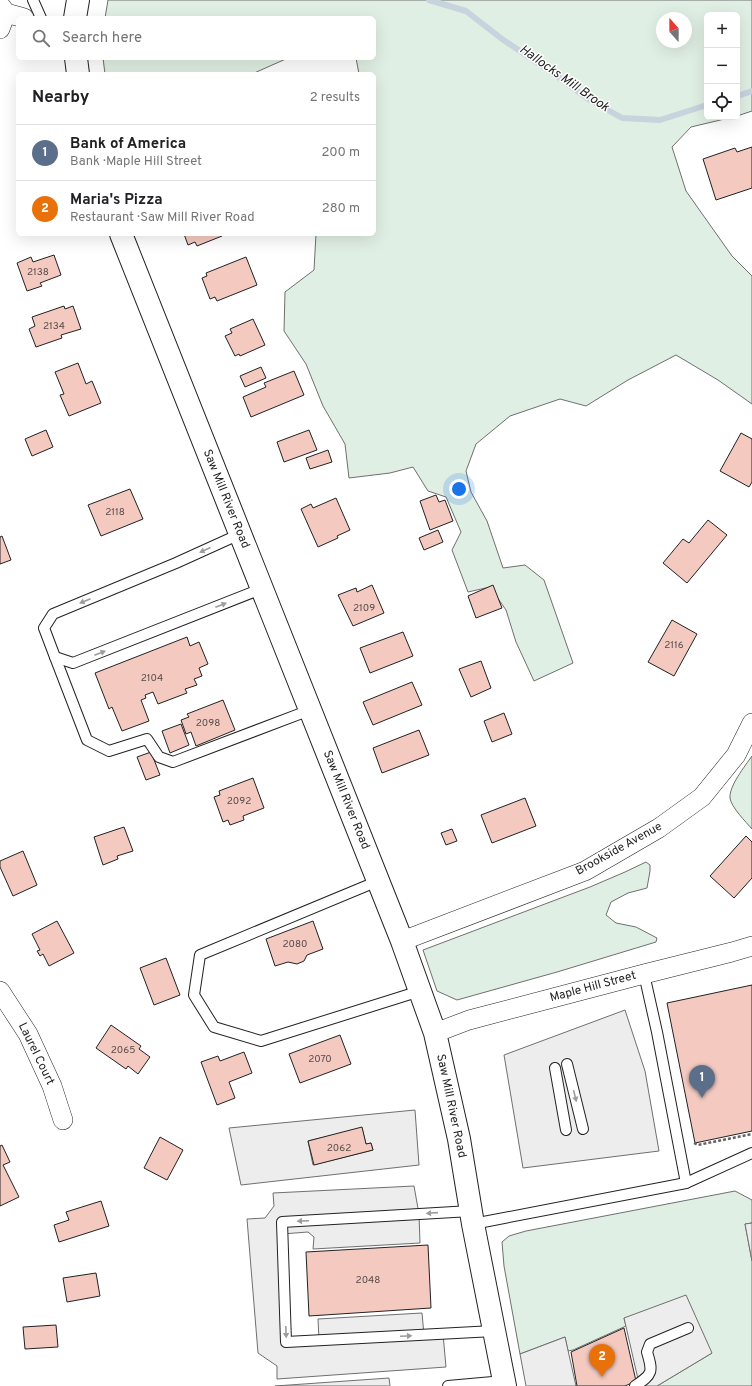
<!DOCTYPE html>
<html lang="en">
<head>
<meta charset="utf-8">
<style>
	:root { --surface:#fff; --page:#f6f6f6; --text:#202124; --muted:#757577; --line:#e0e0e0; --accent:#ea580c }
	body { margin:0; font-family:Overpass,sans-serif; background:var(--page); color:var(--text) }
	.controls { position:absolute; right:12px; top:12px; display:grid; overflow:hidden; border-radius:6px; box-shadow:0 4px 16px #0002 }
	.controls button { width:36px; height:36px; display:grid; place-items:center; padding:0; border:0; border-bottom:1px solid var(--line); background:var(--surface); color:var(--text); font:20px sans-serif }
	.compass { position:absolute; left:656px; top:12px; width:36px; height:36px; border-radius:50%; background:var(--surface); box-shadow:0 4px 16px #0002; rotate:339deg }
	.you { position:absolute; left:459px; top:489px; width:14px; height:14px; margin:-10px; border:3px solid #fff; border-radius:50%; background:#1a73e8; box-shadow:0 0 0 6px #1a73e833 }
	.badge { display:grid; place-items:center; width:26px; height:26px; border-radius:50%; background:var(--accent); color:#fff; font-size:13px; font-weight:700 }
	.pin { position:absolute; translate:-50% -33px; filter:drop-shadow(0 1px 2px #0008) }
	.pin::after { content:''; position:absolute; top:21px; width:14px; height:12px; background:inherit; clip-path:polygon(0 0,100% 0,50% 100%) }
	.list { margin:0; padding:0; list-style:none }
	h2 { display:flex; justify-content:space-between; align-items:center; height:52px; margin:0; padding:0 16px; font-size:17px }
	h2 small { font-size:13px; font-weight:400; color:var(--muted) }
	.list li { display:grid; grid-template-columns:26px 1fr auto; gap:12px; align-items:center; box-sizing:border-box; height:56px; padding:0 16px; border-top:1px solid var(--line) }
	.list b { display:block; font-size:15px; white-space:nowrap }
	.list p { margin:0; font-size:13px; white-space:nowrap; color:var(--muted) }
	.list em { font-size:13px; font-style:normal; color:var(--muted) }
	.icon { flex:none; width:22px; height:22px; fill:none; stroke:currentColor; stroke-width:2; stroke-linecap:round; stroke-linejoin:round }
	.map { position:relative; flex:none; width:752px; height:1386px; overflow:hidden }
	.search { position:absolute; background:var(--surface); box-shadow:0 4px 16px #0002; left:16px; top:16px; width:360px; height:44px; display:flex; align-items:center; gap:10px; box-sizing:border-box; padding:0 14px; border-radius:6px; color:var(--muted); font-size:15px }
	.panel { position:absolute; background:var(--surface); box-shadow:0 4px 16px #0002; left:16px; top:72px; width:360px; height:164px; border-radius:6px }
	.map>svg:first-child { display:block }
</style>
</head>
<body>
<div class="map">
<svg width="752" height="1386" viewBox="0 0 752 1386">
	<rect width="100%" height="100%" fill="#fff"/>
	<g fill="#e0efe3" stroke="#6f6f6f" fill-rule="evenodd">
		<path d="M 108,0 L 752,0 L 752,111 L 737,116 L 737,15 L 707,15 L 707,117 L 733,117 L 691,127 L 672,147 L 686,191 L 732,256 L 752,276 L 752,404 L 718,380 L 676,355 L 628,380 L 586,406 L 560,399 L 510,416 L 476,444 L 466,471 L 471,492 L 487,521 L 503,568 L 525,565 L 544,580 L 573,663 L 534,681 L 516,642 L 506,610 L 490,587 L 468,592 L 452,550 L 461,532 L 446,497 L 428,491 L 413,467 L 390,473 L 349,478 L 345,444 L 323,406 L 306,364 L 284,331 L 285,292 L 314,270 L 316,234 L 374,234 L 374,74 L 359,74 L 356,58 L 374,58 L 374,18 L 105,18 ZM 662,18 L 686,18 L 686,42 L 662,42 Z"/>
		<path d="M 103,58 L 288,58 L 252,74 L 105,74 Z"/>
		<path d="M 752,756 L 752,829 C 746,822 731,807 730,798 C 729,786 745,766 752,756 Z"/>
		<path d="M 646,862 L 650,865 L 650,871 L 647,888 L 628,893 L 611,902 L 606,915 L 616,923 L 636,927 L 657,938 L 656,942 L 557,972 L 457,1000 L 437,991 L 423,950 L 590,887 L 625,872 Z"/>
		<path d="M 735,1191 L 752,1200 L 752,1223 L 745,1224 L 752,1261 L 752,1386 L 657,1386 L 712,1353 L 624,1318 L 626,1326 L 573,1350 L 568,1351 L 565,1337 L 520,1354 L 504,1266 L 502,1242 L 509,1236 L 526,1231 Z"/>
	</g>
	<g fill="#ededed" stroke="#6f6f6f" fill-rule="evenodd">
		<path d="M 625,1010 L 645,1071 L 659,1151 L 523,1168 L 504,1055 Z"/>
		<path d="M 415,1110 L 419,1165 L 241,1185 L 229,1128 ZM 362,1128 L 366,1144 L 371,1143 L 373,1150 L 313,1165 L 308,1141 Z"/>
		<path d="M 414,1186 L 419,1214 L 420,1243 L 313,1249 L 314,1237 L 308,1232 L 282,1234 L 286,1342 L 319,1340 L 318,1319 L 422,1313 L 424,1335 L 443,1334 L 446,1367 L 277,1379 L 277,1366 L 258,1353 L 247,1219 L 265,1218 L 274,1206 L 273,1193 Z"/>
		<path d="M 752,1223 L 752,1261 L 745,1224 Z"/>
		<path d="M 686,1295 L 712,1353 L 657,1386 L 641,1386 L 638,1379 L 624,1318 Z"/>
		<path d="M 565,1337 L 576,1386 L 526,1386 L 520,1354 Z"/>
		<path d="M 389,1378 L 390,1386 L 275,1386 Z"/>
	</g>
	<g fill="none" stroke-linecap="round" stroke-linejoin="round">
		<g stroke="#c7d3dd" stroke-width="6">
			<path d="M 429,0 L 466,11 L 502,39 L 550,71 L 590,100 L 622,118 L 660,120 L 707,105"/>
			<path d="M 737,96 L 752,91"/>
		</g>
	</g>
	<g fill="#f3c9c0" stroke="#222">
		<path d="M 752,147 L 752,188 L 716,200 L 703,159 L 735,148 L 737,152 Z"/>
		<path d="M 184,234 L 221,234 L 222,236 L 197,246 L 195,242 L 188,245 Z"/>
		<path d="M 54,255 L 61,275 L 40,283 L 42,286 L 27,291 L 17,263 L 31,257 L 33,262 Z"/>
		<path d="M 246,257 L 257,285 L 217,301 L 215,297 L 210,299 L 202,278 L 207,276 L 206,273 Z"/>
		<path d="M 64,306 L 65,309 L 73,306 L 81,329 L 61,335 L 62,338 L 36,347 L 29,329 L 35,326 L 32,317 Z"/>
		<path d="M 253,319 L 265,345 L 240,356 L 239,354 L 235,356 L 225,336 L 232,333 L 230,329 Z"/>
		<path d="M 78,363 L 86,384 L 92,381 L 101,403 L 69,416 L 60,395 L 64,394 L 55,372 Z"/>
		<path d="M 261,367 L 266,378 L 245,387 L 240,376 Z"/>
		<path d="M 294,371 L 304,395 L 251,417 L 243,397 L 266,387 L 264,383 Z"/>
		<path d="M 46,430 L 53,447 L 32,456 L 25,439 Z"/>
		<path d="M 309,430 L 317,450 L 284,462 L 277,442 Z"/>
		<path d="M 741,433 L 752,439 L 752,482 L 749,487 L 720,471 Z"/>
		<path d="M 328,450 L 332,462 L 310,469 L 306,458 Z"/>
		<path d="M 130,489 L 143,519 L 101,536 L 88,505 Z"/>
		<path d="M 436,495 L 439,502 L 445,500 L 453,521 L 430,530 L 420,501 Z"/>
		<path d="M 336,498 L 350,530 L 337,536 L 338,538 L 318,547 L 301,509 L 311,504 L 313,508 Z"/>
		<path d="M 708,520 L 727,535 L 687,583 L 663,563 L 683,539 L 689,543 Z"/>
		<path d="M 438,530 L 443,542 L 424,550 L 419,538 Z"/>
		<path d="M 2,536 L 11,560 L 0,564 L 0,537 Z"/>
		<path d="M 372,585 L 384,613 L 353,626 L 338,595 L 356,588 L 357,592 Z"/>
		<path d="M 493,585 L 502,608 L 476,618 L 468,596 Z"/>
		<path d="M 672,620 L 697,634 L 674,676 L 648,662 Z"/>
		<path d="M 403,632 L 413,656 L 370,673 L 360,648 Z"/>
		<path d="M 187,637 L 190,646 L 199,642 L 208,664 L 199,668 L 202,676 L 194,679 L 197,685 L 185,689 L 187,693 L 158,704 L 153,692 L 145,695 L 146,698 L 141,700 L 149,721 L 122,731 L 112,707 L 109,709 L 95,673 Z"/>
		<path d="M 481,661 L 491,688 L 471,697 L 459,669 Z"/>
		<path d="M 412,682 L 422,705 L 373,725 L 363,702 Z"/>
		<path d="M 223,700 L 235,730 L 196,746 L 191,732 L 186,734 L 181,720 L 189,717 L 187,714 Z"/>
		<path d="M 504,713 L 512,734 L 492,742 L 484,721 Z"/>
		<path d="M 181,724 L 189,745 L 170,753 L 162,731 Z"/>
		<path d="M 419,730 L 429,755 L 382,773 L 373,748 Z"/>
		<path d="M 151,752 L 160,775 L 146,780 L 137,757 Z"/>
		<path d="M 253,778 L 264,808 L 243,816 L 244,820 L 230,825 L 228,820 L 223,822 L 214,797 L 220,795 L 219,791 Z"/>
		<path d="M 525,798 L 536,826 L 492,843 L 481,815 Z"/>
		<path d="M 124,827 L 133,851 L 117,856 L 118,859 L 103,865 L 94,837 Z"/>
		<path d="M 452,829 L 457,841 L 446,845 L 441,833 Z"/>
		<path d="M 746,836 L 752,842 L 752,878 L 734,898 L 710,876 Z"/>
		<path d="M 23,851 L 37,885 L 13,896 L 0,867 L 0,861 Z"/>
		<path d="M 57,921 L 74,953 L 49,966 L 43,954 L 40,956 L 37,951 L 40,950 L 32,934 Z"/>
		<path d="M 313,921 L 323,949 L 307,955 L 304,961 L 297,964 L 288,962 L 275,966 L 266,939 Z"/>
		<path d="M 166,958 L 180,995 L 154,1005 L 140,968 Z"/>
		<path d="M 752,985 L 752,1131 L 695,1143 L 667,1003 Z"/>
		<path d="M 111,1025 L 141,1046 L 139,1049 L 150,1057 L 138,1074 L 128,1066 L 126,1069 L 96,1048 Z"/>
		<path d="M 340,1035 L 351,1064 L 300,1083 L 289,1054 Z"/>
		<path d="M 244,1052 L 252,1073 L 229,1082 L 235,1098 L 217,1105 L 201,1062 L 218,1056 L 220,1061 Z"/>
		<path d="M 362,1127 L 366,1144 L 371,1143 L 373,1150 L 314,1165 L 308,1141 Z"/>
		<path d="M 160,1137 L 183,1150 L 167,1180 L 144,1168 Z"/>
		<path d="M 2,1145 L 10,1162 L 3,1165 L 19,1197 L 0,1206 L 0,1146 Z"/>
		<path d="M 101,1201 L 109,1226 L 59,1242 L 54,1225 L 69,1220 L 66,1212 Z"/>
		<path d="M 428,1245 L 431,1308 L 309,1316 L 306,1252 Z"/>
		<path d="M 96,1273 L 100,1296 L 67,1302 L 63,1278 Z"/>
		<path d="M 56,1325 L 58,1347 L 25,1349 L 23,1327 Z"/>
		<path d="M 624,1328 L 636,1381 L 625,1386 L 577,1386 L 571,1352 Z"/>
	</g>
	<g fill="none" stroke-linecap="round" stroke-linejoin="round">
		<defs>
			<g id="service">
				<path d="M 33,0 L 41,18"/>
				<path d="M 240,534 L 176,563 L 53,614 L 44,628 L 55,657 L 73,663 L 261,589"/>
				<path d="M 55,657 L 87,740 L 109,751 L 147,739 L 159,757 L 173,762 L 310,710"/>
				<path d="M 378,881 L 200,955 L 194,995 L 214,1027 L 261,1041 L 420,991"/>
				<path d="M 644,974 L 657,1032 L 686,1183"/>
				<path d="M 567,1064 L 583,1129"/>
				<path d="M 555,1068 L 566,1130"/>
				<path d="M 471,1211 L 282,1222 L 286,1342 L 494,1331"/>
				<path d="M 473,1224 L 686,1183 L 752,1153"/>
				<path d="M 448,1386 L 504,1381"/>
				<path d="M 635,1386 C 653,1374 653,1372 647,1352 L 650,1344 L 688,1328"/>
			</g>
			<g id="minor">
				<path d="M 0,5 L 6,13 L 24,18"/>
				<path d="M 0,29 L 6,13"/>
				<path d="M 402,941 L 585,871 L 659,828 L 702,797 L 736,755 L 752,723"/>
				<path d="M 0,991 L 28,1034 L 52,1086 L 63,1120"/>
				<path d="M 435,1033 L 469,1020 L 644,974 L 732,952 L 752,946"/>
			</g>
			<g id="trunk">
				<path d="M 75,18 L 78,0"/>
				<path d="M 76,58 L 78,74"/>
				<path d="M 121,234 L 402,941 L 435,1033 L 459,1139 L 473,1224 L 505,1386"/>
			</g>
		</defs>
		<use href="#service" stroke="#222" stroke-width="12"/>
		<use href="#minor" stroke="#222" stroke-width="20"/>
		<use href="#trunk" stroke="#222" stroke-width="24"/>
		<path stroke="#646464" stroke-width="2.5" stroke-dasharray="3 2" stroke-linecap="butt" d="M 694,1143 L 698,1145 L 752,1134"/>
		<use href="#service" stroke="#fff" stroke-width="10"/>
		<use href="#minor" stroke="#fff" stroke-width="19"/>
		<use href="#trunk" stroke="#fff" stroke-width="22"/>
	</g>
	<defs><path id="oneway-solid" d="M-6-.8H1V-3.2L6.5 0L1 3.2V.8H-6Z"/></defs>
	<g fill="#9c9c9c">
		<use href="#oneway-solid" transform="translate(205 550) rotate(156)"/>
		<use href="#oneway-solid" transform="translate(85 601) rotate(157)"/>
		<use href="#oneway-solid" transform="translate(221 605) rotate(-21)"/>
		<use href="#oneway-solid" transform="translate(100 653) rotate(-21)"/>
		<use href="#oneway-solid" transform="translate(575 1096) rotate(76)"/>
		<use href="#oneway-solid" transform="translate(432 1213) rotate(176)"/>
		<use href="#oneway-solid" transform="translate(303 1221) rotate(177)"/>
		<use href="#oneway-solid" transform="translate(286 1332) rotate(88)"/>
		<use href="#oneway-solid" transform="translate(406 1336) rotate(-3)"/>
	</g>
	<g text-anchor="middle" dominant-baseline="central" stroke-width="3" stroke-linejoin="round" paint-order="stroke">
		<g font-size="10" fill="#564c4a">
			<text x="38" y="272">2138</text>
			<text x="54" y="326">2134</text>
			<text x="115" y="512">2118</text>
			<text x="364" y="608">2109</text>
			<text x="674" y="645">2116</text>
			<text x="152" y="678">2104</text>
			<text x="208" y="723">2098</text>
			<text x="239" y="801">2092</text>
			<text x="295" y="944">2080</text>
			<text x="123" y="1050">2065</text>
			<text x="320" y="1059">2070</text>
			<text x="339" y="1148">2062</text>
			<text x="368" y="1280">2048</text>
		</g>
		<g font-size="12" fill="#222" stroke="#fff">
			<text transform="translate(226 499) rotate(68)">Saw Mill River Road</text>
			<text transform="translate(346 800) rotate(68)">Saw Mill River Road</text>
			<text transform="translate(619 849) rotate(-29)">Brookside Avenue</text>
			<text transform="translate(593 987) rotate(-15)">Maple Hill Street</text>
			<text transform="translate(36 1054) rotate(64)">Laurel Court</text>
			<text transform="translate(451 1106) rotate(78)">Saw Mill River Road</text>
		</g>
		<g font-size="13" font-style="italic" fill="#222" stroke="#fff">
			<text transform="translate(564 79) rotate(35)">Hallocks Mill Brook</text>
		</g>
	</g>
</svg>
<div class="controls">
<button>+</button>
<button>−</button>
<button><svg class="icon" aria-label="locate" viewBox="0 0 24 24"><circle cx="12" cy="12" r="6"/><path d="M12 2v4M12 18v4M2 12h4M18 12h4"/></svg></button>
</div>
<svg class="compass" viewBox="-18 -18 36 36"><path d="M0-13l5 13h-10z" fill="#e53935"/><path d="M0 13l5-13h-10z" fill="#757577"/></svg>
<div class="you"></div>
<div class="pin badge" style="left:702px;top:1098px;background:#5c6f8a">1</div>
<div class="pin badge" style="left:602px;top:1377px;background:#e8710a">2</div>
<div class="search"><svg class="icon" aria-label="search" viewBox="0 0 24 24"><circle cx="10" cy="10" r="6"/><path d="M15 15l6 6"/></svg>Search here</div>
<section class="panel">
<h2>Nearby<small>2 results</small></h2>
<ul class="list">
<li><span class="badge" style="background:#5c6f8a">1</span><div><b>Bank of America</b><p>Bank · Maple Hill Street</p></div><em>200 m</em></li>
<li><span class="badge" style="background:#e8710a">2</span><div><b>Maria's Pizza</b><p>Restaurant · Saw Mill River Road</p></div><em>280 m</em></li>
</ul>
</section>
</div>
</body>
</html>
